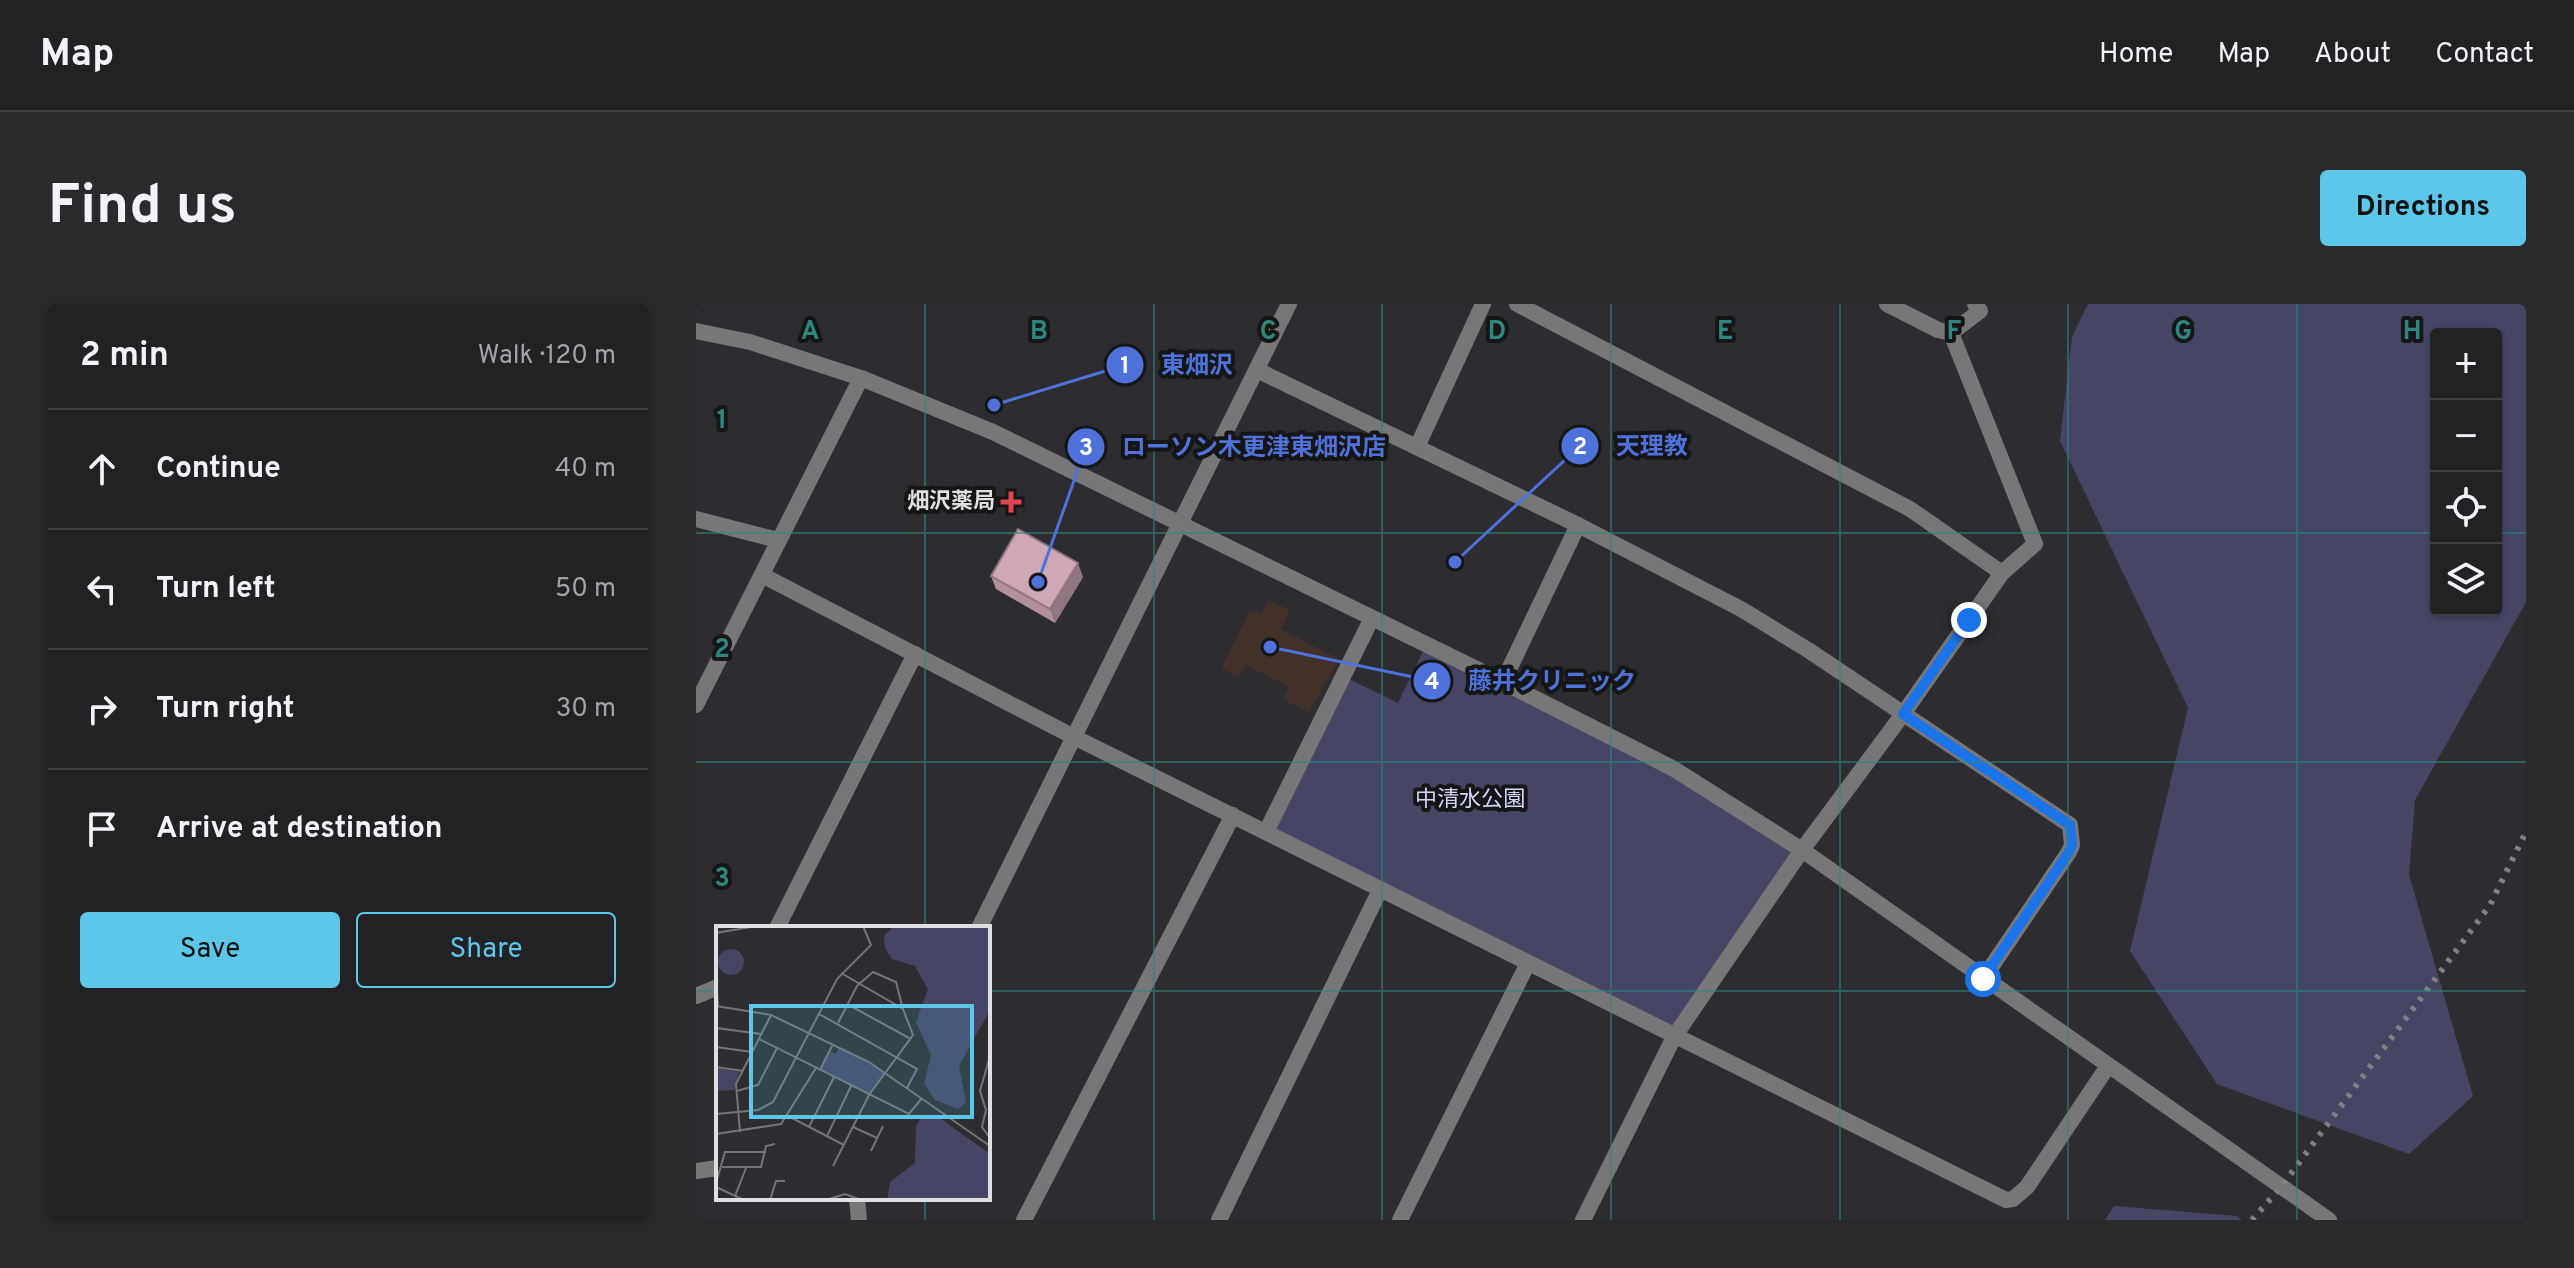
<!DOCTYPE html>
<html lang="en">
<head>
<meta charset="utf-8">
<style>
	:root { --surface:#222225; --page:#2a2a2d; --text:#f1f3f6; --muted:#a2a4a7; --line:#3f3f42; --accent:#5cc7e8 }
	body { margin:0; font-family:Overpass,"Noto Sans JP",sans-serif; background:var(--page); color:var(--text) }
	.controls { position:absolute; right:24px; top:24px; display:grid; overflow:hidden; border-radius:8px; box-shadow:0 2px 6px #0004 }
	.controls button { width:72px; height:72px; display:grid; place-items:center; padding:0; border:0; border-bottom:2px solid var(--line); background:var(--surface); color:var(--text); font:40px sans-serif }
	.stop { position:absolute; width:24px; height:24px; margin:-18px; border:6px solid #1a73e8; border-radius:50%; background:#fff }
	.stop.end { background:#1a73e8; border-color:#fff; box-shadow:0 2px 8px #0008 }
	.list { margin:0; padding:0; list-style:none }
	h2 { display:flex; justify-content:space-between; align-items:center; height:104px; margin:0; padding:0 32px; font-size:34px }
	h2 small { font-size:26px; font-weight:400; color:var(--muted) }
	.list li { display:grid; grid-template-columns:52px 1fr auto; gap:24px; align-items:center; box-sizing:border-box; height:120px; padding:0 32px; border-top:2px solid var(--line) }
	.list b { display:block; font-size:30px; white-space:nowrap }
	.list em { font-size:26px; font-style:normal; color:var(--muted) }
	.actions { display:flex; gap:16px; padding:24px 32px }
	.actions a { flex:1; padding:18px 0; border:2px solid var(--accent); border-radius:8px; text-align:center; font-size:28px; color:var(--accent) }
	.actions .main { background:var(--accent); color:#111 }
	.icon { flex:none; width:44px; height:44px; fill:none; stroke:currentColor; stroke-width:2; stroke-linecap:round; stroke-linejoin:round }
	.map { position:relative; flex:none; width:1830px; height:916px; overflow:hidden; border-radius:8px }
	header { display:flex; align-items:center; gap:48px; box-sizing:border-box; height:112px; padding:0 40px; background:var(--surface); border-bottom:2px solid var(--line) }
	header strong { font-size:38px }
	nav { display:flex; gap:44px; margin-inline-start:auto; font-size:28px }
	.intro { display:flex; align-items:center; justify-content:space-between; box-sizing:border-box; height:192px; padding:0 48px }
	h1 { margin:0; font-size:56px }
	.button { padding:20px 36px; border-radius:8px; background:var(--accent); color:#111; font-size:28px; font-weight:700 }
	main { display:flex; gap:48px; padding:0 48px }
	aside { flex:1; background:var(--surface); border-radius:8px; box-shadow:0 2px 6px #0004 }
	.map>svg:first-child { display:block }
</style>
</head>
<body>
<header>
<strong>Map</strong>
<nav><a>Home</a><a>Map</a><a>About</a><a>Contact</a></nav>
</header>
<div class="intro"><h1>Find us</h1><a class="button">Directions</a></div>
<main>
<aside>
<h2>2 min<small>Walk · 120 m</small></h2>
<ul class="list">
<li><svg class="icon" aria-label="ahead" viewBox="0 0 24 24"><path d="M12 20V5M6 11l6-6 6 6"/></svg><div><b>Continue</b></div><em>40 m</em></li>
<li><svg class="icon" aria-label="left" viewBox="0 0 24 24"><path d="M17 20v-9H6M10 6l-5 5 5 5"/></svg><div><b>Turn left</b></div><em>50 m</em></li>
<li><svg class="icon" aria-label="right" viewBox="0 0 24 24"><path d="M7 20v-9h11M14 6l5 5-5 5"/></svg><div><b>Turn right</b></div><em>30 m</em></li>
<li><svg class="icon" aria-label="arrive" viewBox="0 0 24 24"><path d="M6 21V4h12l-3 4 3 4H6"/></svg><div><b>Arrive at destination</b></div></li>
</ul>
<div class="actions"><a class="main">Save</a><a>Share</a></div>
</aside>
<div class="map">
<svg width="1830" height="916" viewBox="0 0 1830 916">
	<rect width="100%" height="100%" fill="#2d2d31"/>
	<path fill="#423128" d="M 572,296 L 594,306 L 585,325 L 643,355 L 613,409 L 587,395 L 593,383 L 550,361 L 543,373 L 525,364 L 554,306 L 565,310 Z"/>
	<g fill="#444664" fill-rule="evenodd">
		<path d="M 1392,0 L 1830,0 L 1830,298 L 1719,496 L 1713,571 L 1777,792 L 1713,850 L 1521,780 L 1434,647 L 1492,404 L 1364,137 L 1376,33 ZM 1740,30 L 1800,30 L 1800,306 L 1740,306 Z"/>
		<path d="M 730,341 L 978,465 L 1106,546 L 978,733 L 570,528 L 647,372 L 702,399 Z"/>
		<path d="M 1418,902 L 1541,912 L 1546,916 L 1409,916 Z"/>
	</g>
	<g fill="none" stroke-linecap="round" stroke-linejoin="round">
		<g stroke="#777678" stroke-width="16">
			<path d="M 821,0 L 1214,205 L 1306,269"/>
			<path d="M 1191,0 L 1242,26 L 1255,29 L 1284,7 L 1279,0"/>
			<path d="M 561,66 L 882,221 L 1045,305 L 1112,346 L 1374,521 L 1376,541 L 1373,548 L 1287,675"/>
			<path d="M 721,143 L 787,0"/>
			<path d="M 0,215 L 82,236"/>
			<path d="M 66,271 L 378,433 L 1310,896 L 1317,895 L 1331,883 L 1412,762"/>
			<path d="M 807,378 L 882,221"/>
			<path d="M 0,401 L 165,74"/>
			<path d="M 570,528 L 676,314"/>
			<path d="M 81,624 L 219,350"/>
			<path d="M 283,624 L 593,0"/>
			<path d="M 0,692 L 22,683"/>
			<path d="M 0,867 L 22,864"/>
			<path d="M 161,894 L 163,916"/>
			<path d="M 328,916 L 537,511"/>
			<path d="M 523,916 L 684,586"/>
			<path d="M 704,916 L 832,659"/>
			<path d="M 887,916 L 978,733 L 1106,546 L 1207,410 L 1306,269 L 1339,240 L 1255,29"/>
		</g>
		<path stroke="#777678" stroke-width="16" d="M 0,27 L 54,38 L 165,74 L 297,128 L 807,378 L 978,465 L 1106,546 L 1633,916"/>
		<path stroke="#818185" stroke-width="6" stroke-dasharray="4 8" stroke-linecap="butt" d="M 1556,916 L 1585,883 L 1794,601 L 1830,528"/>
	</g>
	<path fill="#b2909d" d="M 295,272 L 387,273 L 359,319 L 300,285 Z"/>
	<path fill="#917580" d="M 382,259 L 387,273 L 359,319 L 354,305 Z"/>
	<path fill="#cfa7b7" stroke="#917580" stroke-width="2" d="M 322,225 L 382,259 L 354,305 L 295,272 Z"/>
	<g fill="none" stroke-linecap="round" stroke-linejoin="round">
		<path stroke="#1a73e8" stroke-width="10" d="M 1273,316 L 1207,410 L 1374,521 L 1376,541 L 1373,548 L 1287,675"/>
	</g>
	<path fill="none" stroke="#2e867f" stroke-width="2" stroke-opacity="0.55" d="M 229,0 L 229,624M 458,0 L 458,916M 686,0 L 686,916M 915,0 L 915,916M 1144,0 L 1144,916M 1372,0 L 1372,916M 1601,0 L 1601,916M 0,229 L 1740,229M 1800,229 L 1830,229M 0,458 L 1830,458M 0,687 L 22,687M 292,687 L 1830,687M 229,894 L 229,916"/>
	<path fill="#e0444e" stroke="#161617" stroke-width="3" d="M311 186h8v8h8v8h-8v8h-8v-8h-8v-8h8z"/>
	<g text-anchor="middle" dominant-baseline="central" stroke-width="8" stroke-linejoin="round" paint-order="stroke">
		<g font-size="22" font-weight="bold" fill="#dfdfe2" stroke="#161617" text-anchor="end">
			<text x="299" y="198">畑沢薬局</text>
		</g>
		<g font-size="22" fill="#d1d5f8" stroke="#161617">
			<text x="774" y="496">中清水公園</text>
		</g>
	</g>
	<g transform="translate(20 622)">
		<rect width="274" height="274" fill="#2d2d31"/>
		<path d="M 178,0 L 274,0 L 274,84 L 243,140 L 250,176 L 242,183 L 219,174 L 208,158 L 215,129 L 200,96 L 212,63 L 199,40 L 176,33 L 169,22 L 168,10 ZM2 36a13 13 0 1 1 26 0a13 13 0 1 1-26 0ZM 123,121 L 169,146 L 153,169 L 104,144 L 113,125 L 120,128 ZM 0,142 L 23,146 L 18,164 L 0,165 ZM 206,189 L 221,190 L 274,228 L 274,274 L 171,274 L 174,256 L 199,237 L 200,200 Z" fill="#444664"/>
		<path fill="none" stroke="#747478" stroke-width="2" d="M 0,7 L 41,0M 0,51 L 2,80M 131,78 L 193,112M 0,80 L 55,89 L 153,136 L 274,220M 103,88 L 201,143 L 191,162M 122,97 L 141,60 L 157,46 L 180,56 L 187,83M 0,102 L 45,108M 43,113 L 193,188 L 206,172M 0,121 L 36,126M 274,130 L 264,165 L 270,184 L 266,201 L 274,212M 0,141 L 27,145M 104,144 L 117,118M 21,165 L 42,159 L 61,122M 0,188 L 42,184 L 57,176 L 121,53 L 155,19 L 147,0M 74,191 L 128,219M 93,201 L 118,151M 137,201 L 161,212M 24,206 L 20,158 L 55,89M 0,208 L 65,198 L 100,142M 111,210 L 135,160M 155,225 L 167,200M 117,240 L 153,169 L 197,109 L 187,83 L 125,47M 6,241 L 45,241 L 50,220 L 59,218M 0,257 L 9,226 L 50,226M 0,261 L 28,274M 19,270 L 30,242M 54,274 L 60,255 L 69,255M 110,274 L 129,268 L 145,274"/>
		<path fill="#5cc7e8" fill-opacity="0.15" stroke="#5cc7e8" stroke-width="4" d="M 35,80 L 256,80 L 256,191 L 35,191 Z"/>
		<rect width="274" height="274" fill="none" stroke="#dfdfe2" stroke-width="4"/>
	</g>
	<g font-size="26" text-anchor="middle" font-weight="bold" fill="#2e867f" stroke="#161617" stroke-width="8" stroke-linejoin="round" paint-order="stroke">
		<text x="114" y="35">A</text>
		<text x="343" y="35">B</text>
		<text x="572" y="35">C</text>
		<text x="801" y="35">D</text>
		<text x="1029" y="35">E</text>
		<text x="1258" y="35">F</text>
		<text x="1487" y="35">G</text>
		<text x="1716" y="35">H</text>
		<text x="26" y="124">1</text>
		<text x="26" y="353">2</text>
		<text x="26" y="582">3</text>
	</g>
	<path fill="none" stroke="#4e72da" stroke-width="3" d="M298 101L429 61M759 258L884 142M342 278L390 143M574 343L736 377"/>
	<g fill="#4e72da" stroke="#161617" stroke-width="3">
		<circle cx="298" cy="101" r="8"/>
		<circle cx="759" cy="258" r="8"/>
		<circle cx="342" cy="278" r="8"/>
		<circle cx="574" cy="343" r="8"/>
		<circle cx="429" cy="61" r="20"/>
		<circle cx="884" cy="142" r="20"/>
		<circle cx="390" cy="143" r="20"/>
		<circle cx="736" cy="377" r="20"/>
	</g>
	<g font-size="24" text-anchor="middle" font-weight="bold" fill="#fff">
		<text x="429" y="69">1</text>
		<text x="884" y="150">2</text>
		<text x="390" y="151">3</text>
		<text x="736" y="385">4</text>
	</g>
	<g font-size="24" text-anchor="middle" font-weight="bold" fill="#4e72da" stroke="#161617" stroke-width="8" stroke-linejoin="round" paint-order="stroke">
		<text x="501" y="69">東畑沢</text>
		<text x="956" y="150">天理教</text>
		<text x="558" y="151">ローソン木更津東畑沢店</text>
		<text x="856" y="385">藤井クリニック</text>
	</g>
</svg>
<div class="controls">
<button>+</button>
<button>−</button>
<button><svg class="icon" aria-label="locate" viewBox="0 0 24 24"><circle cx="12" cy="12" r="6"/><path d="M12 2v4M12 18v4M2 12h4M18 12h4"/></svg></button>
<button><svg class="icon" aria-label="layers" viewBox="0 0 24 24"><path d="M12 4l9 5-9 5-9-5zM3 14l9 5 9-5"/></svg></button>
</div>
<div class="stop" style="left:1287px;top:675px"></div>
<div class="stop end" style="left:1273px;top:316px"></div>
</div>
</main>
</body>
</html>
